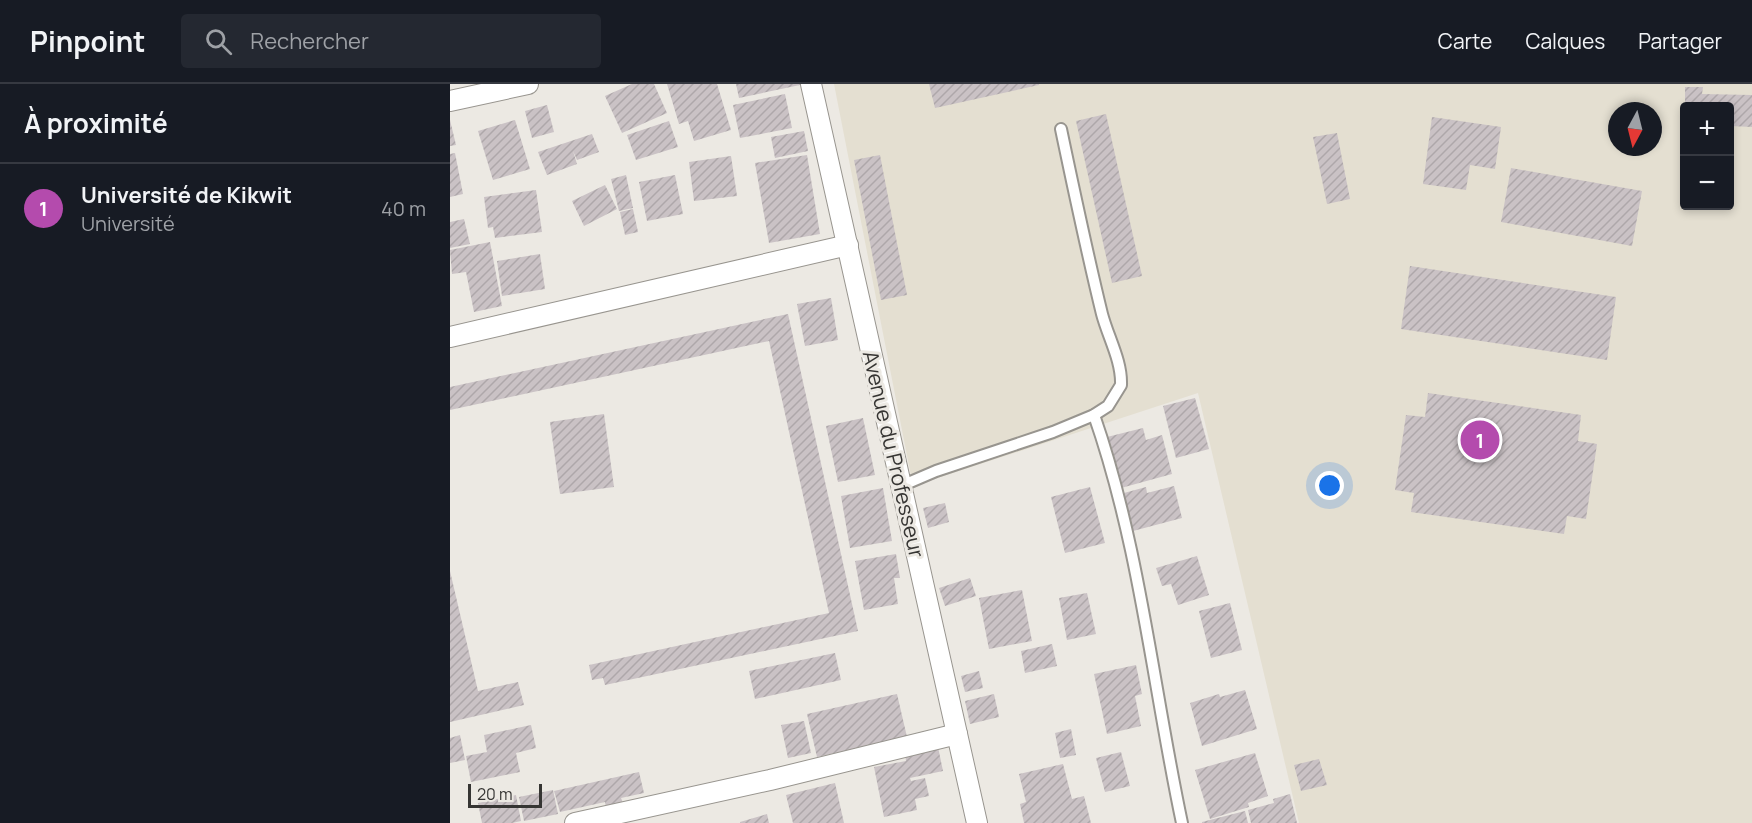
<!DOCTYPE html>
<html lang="fr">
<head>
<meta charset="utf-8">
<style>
	:root { --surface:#171b24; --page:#242831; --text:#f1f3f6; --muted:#9ea1a6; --line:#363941; --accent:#b44bad }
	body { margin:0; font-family:Manrope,sans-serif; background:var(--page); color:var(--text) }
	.controls { position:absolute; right:18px; top:18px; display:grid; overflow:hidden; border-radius:6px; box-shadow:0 3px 9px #0003 }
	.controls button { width:54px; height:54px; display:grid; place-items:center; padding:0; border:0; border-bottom:2px solid var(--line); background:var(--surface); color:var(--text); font:30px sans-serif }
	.compass { position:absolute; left:1158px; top:18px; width:54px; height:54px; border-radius:50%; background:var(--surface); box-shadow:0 3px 9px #0003; rotate:187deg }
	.scale { position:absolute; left:18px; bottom:15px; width:74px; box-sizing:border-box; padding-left:6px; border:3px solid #363533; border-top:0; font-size:16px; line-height:21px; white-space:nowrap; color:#363533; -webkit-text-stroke:4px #ece9e3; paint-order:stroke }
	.you { position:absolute; left:880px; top:402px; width:21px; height:21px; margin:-15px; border:4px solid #fff; border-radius:50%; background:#1a73e8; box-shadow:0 0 0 9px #1a73e833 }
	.badge { display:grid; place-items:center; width:39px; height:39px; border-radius:50%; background:var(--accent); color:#fff; font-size:20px; font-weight:700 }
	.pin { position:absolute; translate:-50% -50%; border:3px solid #fff; box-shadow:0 2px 6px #0006 }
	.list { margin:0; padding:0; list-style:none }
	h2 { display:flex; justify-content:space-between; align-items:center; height:78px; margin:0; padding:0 24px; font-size:26px }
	h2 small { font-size:20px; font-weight:400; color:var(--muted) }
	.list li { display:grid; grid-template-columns:39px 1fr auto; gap:18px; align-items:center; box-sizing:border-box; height:90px; padding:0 24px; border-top:2px solid var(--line) }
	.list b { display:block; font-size:22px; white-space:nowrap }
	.list p { margin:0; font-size:20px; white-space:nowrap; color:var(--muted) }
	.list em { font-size:20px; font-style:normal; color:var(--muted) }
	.icon { flex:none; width:33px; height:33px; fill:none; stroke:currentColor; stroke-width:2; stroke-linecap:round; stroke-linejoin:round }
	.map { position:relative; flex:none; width:1302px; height:739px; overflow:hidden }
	header { display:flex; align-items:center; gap:36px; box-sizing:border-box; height:84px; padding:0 30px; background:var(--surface); border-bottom:2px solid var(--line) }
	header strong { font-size:28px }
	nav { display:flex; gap:33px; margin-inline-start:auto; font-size:21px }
	.search { width:420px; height:54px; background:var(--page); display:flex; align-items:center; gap:15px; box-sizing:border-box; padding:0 21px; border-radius:6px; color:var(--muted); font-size:22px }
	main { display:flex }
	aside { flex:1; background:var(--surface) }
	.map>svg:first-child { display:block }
</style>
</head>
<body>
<header>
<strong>Pinpoint</strong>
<div class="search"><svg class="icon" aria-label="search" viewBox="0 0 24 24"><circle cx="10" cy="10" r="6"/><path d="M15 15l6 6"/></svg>Rechercher</div>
<nav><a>Carte</a><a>Calques</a><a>Partager</a></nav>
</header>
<main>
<aside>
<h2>À proximité<small></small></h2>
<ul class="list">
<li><span class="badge">1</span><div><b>Université de Kikwit</b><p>Université</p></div><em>40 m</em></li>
</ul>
</aside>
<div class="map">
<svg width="1302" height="739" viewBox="0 0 1302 739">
	<defs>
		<pattern id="building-hatch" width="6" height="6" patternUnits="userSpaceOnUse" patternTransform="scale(1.5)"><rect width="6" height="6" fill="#cac2c5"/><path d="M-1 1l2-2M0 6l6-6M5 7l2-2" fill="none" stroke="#aea7aa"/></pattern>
	</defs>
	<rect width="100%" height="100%" fill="#ece9e3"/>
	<path fill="#e4dfd1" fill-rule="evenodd" d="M 384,0 L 1302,0 L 1302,739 L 849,739 L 748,309 L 463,402 ZM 1234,22 L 1280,22 L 1280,122 L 1234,122 ZM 1167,27 L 1203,27 L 1203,63 L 1167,63 Z"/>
	<g fill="url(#building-hatch)">
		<path d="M 182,0 L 204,0 L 217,29 L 172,49 L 155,12 Z"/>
		<path d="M 217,0 L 267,0 L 281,46 L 244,57 L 238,37 L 229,40 Z"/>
		<path d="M 286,0 L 350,0 L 350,1 L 289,14 Z"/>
		<path d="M 479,0 L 589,0 L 589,1 L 485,24 Z"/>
		<path d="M 1235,3 L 1253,3 L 1252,10 L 1302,11 L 1302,43 L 1280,42 L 1280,22 L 1235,22 Z"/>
		<path d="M 335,10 L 342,44 L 290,54 L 283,21 Z"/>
		<path d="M 97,21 L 104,48 L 82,54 L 75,27 Z"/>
		<path d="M 656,30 L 692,192 L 662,199 L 626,37 Z"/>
		<path d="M 982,33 L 1051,43 L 1045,85 L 1020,81 L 1016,106 L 973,100 Z"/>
		<path d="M 0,36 L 6,61 L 0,62 Z"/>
		<path d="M 65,36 L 80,85 L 43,96 L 28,47 Z"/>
		<path d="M 219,37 L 228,63 L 186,76 L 177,51 Z"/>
		<path d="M 354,47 L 358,67 L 325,74 L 321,53 Z"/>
		<path d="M 887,49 L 900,115 L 877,120 L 863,53 Z"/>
		<path d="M 142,50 L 149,68 L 127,76 L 123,67 L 127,80 L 97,91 L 88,68 Z"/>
		<path d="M 5,69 L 13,110 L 0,113 L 0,70 Z"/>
		<path d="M 357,71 L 370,150 L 319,159 L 305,79 Z"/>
		<path d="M 430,71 L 457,211 L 431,216 L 404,76 Z"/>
		<path d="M 281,72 L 287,112 L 244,117 L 239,78 Z"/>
		<path d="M 1061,84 L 1192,107 L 1182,162 L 1051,138 Z"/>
		<path d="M 176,91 L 183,124 L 169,127 L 161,95 Z"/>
		<path d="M 225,91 L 233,130 L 197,137 L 189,98 Z"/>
		<path d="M 155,101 L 167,125 L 134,142 L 122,117 Z"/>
		<path d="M 86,106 L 92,148 L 45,154 L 43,143 L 38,144 L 34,113 Z"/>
		<path d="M 183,125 L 188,148 L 175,151 L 170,128 Z"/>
		<path d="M 14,135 L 20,160 L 0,164 L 0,138 Z"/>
		<path d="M 40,158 L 52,222 L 24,228 L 16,188 L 2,190 L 0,166 Z"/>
		<path d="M 90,170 L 95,205 L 52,212 L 47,177 Z"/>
		<path d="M 960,182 L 1166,213 L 1157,276 L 951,245 Z"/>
		<path d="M 381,214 L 388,256 L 355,262 L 347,220 Z"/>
		<path d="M 338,230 L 408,547 L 155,601 L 153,594 L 142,596 L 139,581 L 379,529 L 319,257 L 0,326 L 0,303 Z"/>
		<path d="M 978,309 L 1131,331 L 1128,357 L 1147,360 L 1136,435 L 1117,432 L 1114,450 L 961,428 L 964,409 L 945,406 L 956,331 L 975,333 Z"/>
		<path d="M 745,314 L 759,365 L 726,374 L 713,322 Z"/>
		<path d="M 154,330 L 164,403 L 110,410 L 100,338 Z"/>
		<path d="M 413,334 L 425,391 L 388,398 L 376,342 Z"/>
		<path d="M 693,344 L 696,356 L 712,351 L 722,390 L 671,404 L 657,353 Z"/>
		<path d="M 724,402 L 732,434 L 683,447 L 674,409 L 696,403 L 697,409 Z"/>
		<path d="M 640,403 L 655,459 L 615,469 L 601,413 Z"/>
		<path d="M 433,404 L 442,457 L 400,464 L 391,412 Z"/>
		<path d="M 495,419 L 499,438 L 478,444 L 473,424 Z"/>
		<path d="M 446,470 L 450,494 L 444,494 L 448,520 L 414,526 L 405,477 Z"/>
		<path d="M 747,472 L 759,511 L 728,521 L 721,500 L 712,502 L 706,484 Z"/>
		<path d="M 0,487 L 28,607 L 68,598 L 74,621 L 0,638 Z"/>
		<path d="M 520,494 L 526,512 L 495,522 L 489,504 Z"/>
		<path d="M 572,506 L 582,557 L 539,565 L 529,514 Z"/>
		<path d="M 637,509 L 646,550 L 617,556 L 609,514 Z"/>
		<path d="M 780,519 L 792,566 L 761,574 L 749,527 Z"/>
		<path d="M 602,560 L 607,582 L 575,589 L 571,567 Z"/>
		<path d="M 385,569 L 391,596 L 305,615 L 299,587 Z"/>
		<path d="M 686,581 L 692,610 L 685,612 L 691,642 L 657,650 L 644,590 Z"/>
		<path d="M 529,587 L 533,604 L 515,608 L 511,592 Z"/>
		<path d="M 795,606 L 807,645 L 752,662 L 740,619 L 769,610 L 770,613 Z"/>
		<path d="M 447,610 L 457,653 L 367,673 L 357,630 Z"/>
		<path d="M 544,610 L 549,633 L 520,640 L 515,617 Z"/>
		<path d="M 354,637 L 361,669 L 338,674 L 331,641 Z"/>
		<path d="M 81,641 L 86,664 L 66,669 L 70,688 L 21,698 L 16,672 L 37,668 L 34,651 Z"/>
		<path d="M 621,645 L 626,671 L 610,674 L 605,649 Z"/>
		<path d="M 10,651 L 15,676 L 0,679 L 0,654 Z"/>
		<path d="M 488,663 L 493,687 L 460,694 L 461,697 L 475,694 L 479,712 L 465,715 L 467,726 L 434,733 L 424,683 L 456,677 L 455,670 Z"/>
		<path d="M 671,668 L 680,702 L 655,708 L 646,674 Z"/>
		<path d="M 805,669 L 818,712 L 798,719 L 799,723 L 760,735 L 745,686 Z"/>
		<path d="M 869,675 L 877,701 L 851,707 L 844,681 Z"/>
		<path d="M 613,680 L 622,715 L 634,712 L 641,739 L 574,739 L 570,720 L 576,718 L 569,690 Z"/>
		<path d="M 189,688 L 194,709 L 171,714 L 173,719 L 156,724 L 155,718 L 110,728 L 104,707 Z"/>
		<path d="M 385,699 L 394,739 L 343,739 L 336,711 Z"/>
		<path d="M 103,706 L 108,730 L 74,737 L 69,713 Z"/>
		<path d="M 840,710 L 847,739 L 801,739 L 798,726 L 824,719 L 823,715 Z"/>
		<path d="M 66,711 L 71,737 L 62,739 L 32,739 L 28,719 Z"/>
		<path d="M 795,727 L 798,739 L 752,739 L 752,738 Z"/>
		<path d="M 317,730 L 319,739 L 290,739 L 290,738 Z"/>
	</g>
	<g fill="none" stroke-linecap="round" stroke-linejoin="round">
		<defs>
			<g id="service">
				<path d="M 644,331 C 690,463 703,603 732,739"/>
				<path d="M 451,402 L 486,387 L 603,348 L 644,331 L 658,322 L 671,301 C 672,277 658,253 652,230 C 637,169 624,107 611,45"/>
			</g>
			<g id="minor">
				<path d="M 361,0 L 527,739"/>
				<path d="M 0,17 L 78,0"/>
				<path d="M 0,253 L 398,161"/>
				<path d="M 125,739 L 320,696 L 507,650"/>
			</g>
		</defs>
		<use href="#service" stroke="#98958f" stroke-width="14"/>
		<use href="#minor" stroke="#98958f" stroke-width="22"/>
		<use href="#service" stroke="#fff" stroke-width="10"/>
		<use href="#minor" stroke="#fff" stroke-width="20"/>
	</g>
	<g text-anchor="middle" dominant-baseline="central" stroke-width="6" stroke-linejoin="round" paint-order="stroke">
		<g font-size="21" fill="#363533" stroke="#ece9e3">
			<text transform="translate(444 370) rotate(77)">Avenue du Professeur</text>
		</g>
	</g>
</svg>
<div class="controls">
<button>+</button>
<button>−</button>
</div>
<svg class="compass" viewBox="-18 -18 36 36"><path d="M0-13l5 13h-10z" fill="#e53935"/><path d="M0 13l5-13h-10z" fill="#9ea1a6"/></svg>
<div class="scale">20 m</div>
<div class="you"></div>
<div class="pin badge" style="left:1030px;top:356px">1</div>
</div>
</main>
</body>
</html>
